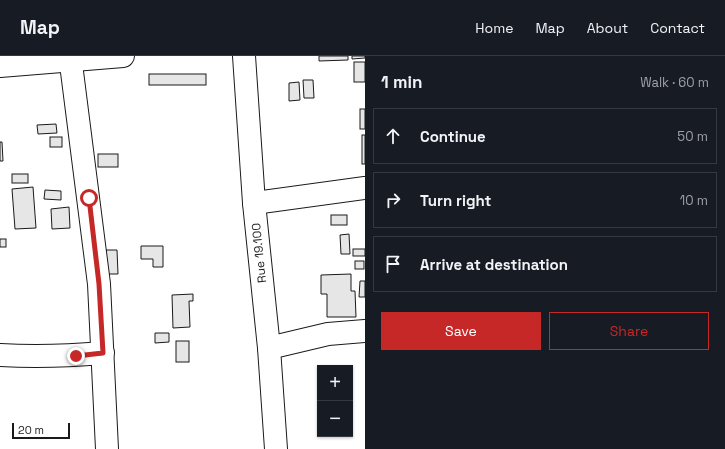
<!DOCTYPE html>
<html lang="en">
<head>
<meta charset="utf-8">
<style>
	:root { --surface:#171b24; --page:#242831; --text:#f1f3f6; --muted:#9ea1a6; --line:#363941; --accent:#c62828 }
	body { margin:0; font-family:"Space Grotesk",sans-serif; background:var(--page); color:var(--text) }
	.controls { position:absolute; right:12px; bottom:12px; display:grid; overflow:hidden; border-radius:0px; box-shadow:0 1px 3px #0004 }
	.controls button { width:36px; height:36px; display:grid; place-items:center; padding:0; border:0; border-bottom:1px solid var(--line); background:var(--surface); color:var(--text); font:20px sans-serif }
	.scale { position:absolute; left:12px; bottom:10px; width:58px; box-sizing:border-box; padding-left:4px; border:2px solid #1a1a1a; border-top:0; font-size:11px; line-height:14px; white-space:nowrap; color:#1a1a1a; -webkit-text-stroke:3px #fff; paint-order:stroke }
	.stop { position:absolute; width:12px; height:12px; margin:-9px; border:3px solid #c62828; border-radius:50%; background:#fff }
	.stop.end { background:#c62828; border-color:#fff; box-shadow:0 1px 4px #0008 }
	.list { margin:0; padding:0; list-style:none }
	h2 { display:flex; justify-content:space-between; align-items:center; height:52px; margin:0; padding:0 16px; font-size:17px }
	h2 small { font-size:13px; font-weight:400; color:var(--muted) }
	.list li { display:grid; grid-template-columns:26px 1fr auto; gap:12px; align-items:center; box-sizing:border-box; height:56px; margin:0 8px 8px; padding:0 8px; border:1px solid var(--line); border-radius:0px }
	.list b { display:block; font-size:15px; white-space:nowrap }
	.list em { font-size:13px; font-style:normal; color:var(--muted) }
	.actions { display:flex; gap:8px; padding:12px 16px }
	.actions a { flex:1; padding:9px 0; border:1px solid var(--accent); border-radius:0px; text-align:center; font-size:14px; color:var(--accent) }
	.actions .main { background:var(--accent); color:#fff }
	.icon { flex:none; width:22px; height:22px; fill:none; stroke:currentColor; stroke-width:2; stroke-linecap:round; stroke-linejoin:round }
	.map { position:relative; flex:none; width:365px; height:393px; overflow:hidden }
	header { display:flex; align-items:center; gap:24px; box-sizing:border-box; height:56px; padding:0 20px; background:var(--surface); border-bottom:1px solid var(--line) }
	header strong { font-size:19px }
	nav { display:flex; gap:22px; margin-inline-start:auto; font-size:14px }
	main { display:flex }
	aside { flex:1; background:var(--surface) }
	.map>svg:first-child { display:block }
</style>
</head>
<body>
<header>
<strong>Map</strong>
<nav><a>Home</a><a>Map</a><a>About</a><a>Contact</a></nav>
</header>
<main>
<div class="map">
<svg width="365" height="393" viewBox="0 0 365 393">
	<rect width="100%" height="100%" fill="#fff"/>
	<g fill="#e6e6e6" stroke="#1a1a1a">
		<path d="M 319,0 L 348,0 L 348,4 L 319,5 Z"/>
		<path d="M 352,0 L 365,0 L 365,2 L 352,3 Z"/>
		<rect x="354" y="6" width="11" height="20"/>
		<rect x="149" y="18" width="57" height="11"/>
		<path d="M 303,24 L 313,24 L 314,42 L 304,42 Z"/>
		<path d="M 299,26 L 300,44 L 289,45 L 289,27 Z"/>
		<rect x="360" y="53" width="5" height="20"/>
		<path d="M 56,68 L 57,77 L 38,78 L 37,69 Z"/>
		<rect x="362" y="79" width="3" height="29"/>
		<rect x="50" y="81" width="12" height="10"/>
		<path d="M 0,86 L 2,86 L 3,105 L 0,105 Z"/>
		<rect x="98" y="98" width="20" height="13"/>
		<rect x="12" y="118" width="16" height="9"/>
		<path d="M 33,131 L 36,172 L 15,173 L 12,133 Z"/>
		<path d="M 45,134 L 61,135 L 61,144 L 44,143 Z"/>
		<path d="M 69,151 L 70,172 L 52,173 L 51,153 Z"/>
		<rect x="331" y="159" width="16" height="10"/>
		<path d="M 349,178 L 350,198 L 341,198 L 340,179 Z"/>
		<rect x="0" y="183" width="6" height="8"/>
		<path d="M 141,190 L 163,190 L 163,211 L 153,211 L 153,203 L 141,203 Z"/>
		<rect x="353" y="193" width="12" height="7"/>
		<path d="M 106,194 L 117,194 L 118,218 L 106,218 Z"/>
		<rect x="355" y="205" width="9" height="8"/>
		<path d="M 351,218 L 351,235 L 355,235 L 356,261 L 327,261 L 327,238 L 321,238 L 321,219 Z"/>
		<path d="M 360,225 L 365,225 L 365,241 L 359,241 Z"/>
		<path d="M 193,238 L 193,245 L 189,245 L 190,271 L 173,272 L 172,239 Z"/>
		<path d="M 155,277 L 169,277 L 169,286 L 155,287 Z"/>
		<rect x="176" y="285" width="13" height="21"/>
	</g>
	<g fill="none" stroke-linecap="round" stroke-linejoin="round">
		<defs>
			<g id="minor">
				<path d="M 70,0 L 99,228 L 107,393"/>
				<path d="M 244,0 L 254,147 L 269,292 L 276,393"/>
				<path d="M 0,10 L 123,0"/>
				<path d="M 254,147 L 365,132"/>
				<path d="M 269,292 L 328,278 L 365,275"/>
				<path d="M 0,299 C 34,301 68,300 103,297"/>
			</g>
		</defs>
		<use href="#minor" stroke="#1a1a1a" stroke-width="24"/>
		<use href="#minor" stroke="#fff" stroke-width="22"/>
	</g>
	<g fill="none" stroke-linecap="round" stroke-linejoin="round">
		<path stroke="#c62828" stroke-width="5" d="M 76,300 L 103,297 L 99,228 L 89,142"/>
	</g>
	<g text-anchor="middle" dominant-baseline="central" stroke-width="3" stroke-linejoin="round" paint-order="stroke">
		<g font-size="12" fill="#1a1a1a" stroke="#fff">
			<text transform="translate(259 197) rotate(-96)">Rue 19.100</text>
		</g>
	</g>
</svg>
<div class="controls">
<button>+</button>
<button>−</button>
</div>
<div class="scale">20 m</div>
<div class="stop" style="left:89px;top:142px"></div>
<div class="stop end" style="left:76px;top:300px"></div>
</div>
<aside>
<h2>1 min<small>Walk · 60 m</small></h2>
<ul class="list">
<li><svg class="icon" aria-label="ahead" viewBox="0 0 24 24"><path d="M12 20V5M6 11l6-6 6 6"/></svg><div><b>Continue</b></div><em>50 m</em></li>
<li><svg class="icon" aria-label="right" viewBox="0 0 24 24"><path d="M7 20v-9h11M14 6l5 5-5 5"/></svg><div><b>Turn right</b></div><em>10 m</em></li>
<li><svg class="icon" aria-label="arrive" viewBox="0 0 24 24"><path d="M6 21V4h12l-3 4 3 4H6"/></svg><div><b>Arrive at destination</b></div></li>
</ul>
<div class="actions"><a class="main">Save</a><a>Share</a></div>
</aside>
</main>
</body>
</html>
